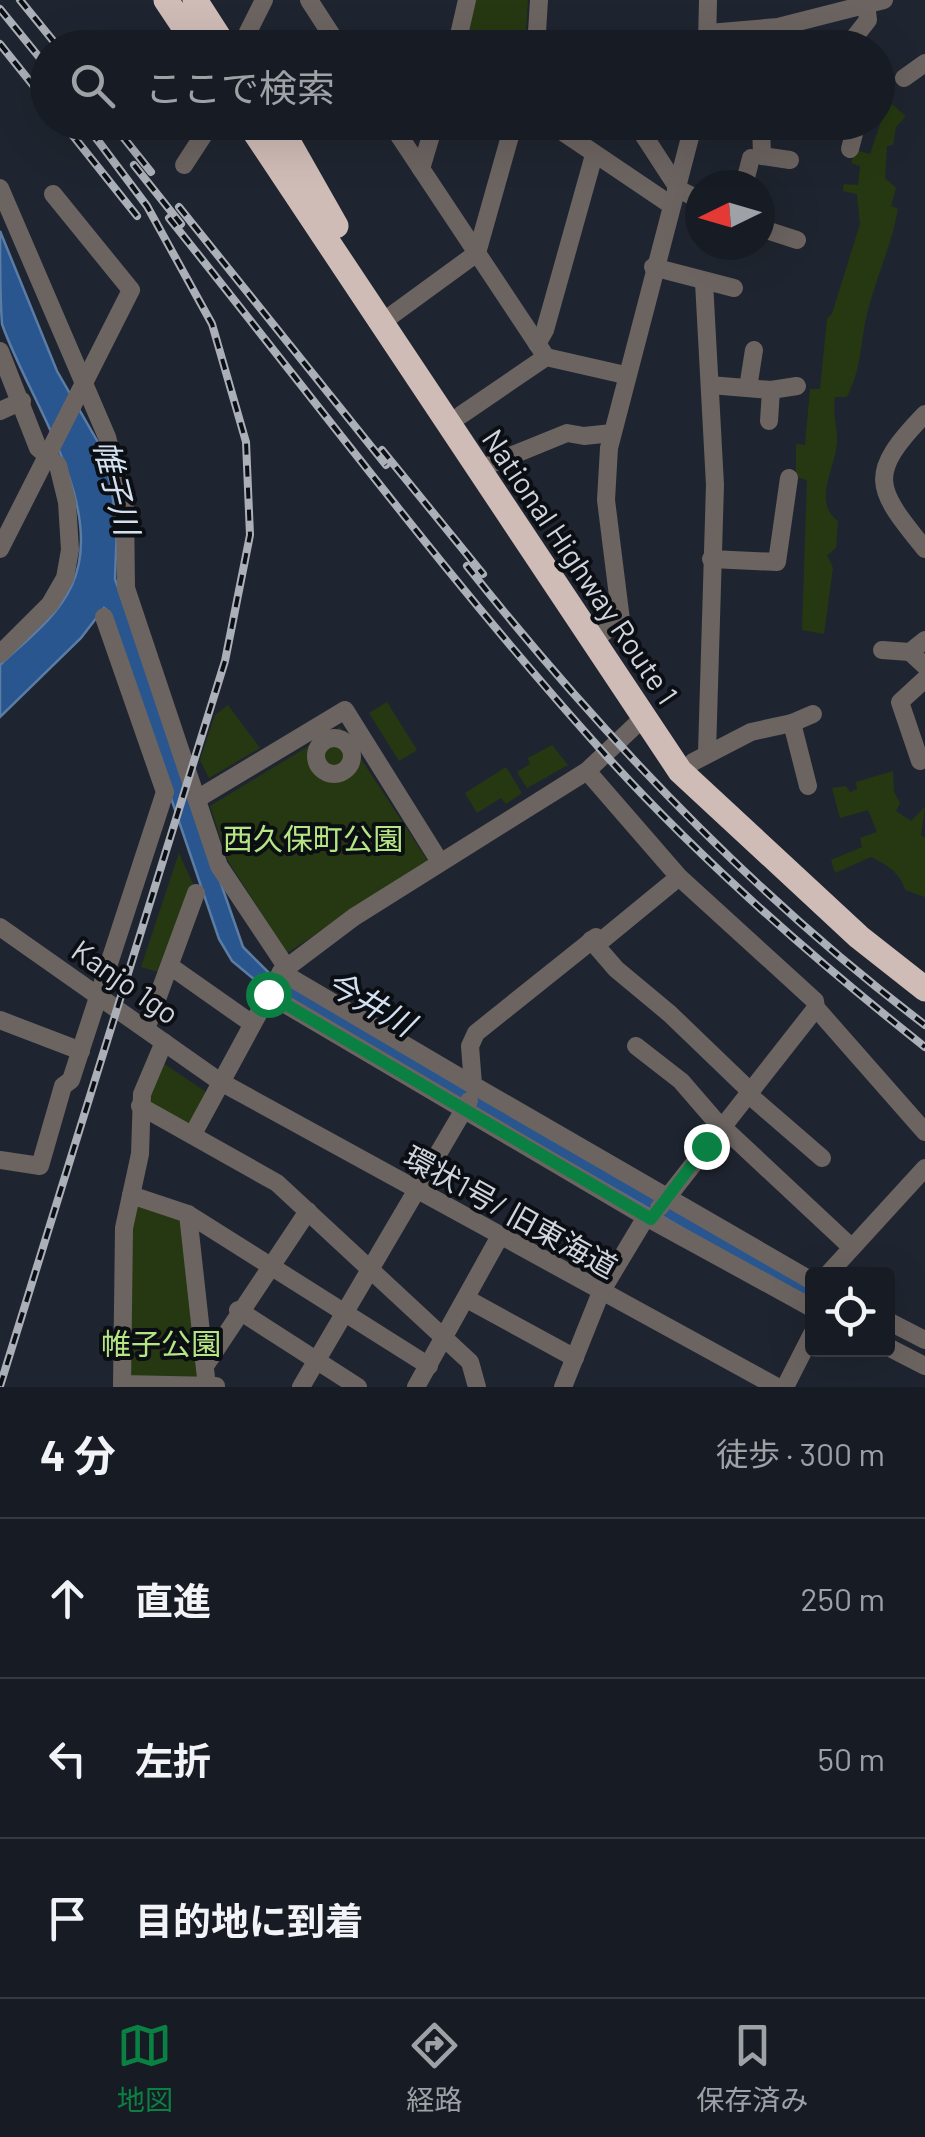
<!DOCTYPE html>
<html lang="ja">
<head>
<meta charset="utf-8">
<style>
	:root { --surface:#171c24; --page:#20252c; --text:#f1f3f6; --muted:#9ea1a6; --line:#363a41; --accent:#0b8043 }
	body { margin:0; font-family:Barlow,"Noto Sans JP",sans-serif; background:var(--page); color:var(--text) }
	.controls { position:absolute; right:30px; bottom:30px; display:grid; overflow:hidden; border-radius:10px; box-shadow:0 10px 40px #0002 }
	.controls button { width:90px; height:90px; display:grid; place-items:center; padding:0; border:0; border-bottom:2px solid var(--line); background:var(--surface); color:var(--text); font:50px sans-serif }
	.compass { position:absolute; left:685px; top:170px; width:90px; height:90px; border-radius:50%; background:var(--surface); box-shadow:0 10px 40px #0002; rotate:265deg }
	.stop { position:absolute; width:30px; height:30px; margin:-22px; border:8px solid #0b8043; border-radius:50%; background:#fff }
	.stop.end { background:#0b8043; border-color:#fff; box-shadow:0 2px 10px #0008 }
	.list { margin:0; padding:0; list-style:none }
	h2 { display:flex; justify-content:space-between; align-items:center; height:130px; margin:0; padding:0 40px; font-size:42px }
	h2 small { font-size:32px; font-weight:400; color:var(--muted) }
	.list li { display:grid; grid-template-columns:65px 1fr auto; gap:30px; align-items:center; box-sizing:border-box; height:160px; padding:0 40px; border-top:2px solid var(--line) }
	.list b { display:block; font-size:38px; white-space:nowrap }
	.list em { font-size:32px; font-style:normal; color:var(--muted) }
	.icon { flex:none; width:55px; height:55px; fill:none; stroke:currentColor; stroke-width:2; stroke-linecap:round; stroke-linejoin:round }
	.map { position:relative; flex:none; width:925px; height:1387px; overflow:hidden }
	.search { position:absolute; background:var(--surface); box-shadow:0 10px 40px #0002; left:30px; right:30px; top:30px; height:110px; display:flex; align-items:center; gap:25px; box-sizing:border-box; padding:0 35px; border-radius:55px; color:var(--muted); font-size:38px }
	.sheet { height:610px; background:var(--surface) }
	nav { display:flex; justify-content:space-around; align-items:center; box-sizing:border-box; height:140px; border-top:2px solid var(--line); background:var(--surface); font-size:28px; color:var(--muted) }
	nav a { display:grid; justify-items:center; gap:5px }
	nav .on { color:var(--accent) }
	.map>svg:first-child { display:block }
</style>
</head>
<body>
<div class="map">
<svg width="925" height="1387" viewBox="0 0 925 1387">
	<rect width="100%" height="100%" fill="#1f2530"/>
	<g fill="#263811">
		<path d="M 471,0 L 528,0 L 525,47 L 482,47 L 466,38 Z"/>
		<path d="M 888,101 L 906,116 L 896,127 L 893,145 L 887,146 L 885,178 L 896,188 L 891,206 L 898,209 C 892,243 878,273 869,306 C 859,342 864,362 847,397 L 835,397 C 833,413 836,422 837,437 C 839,463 810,501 838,521 L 836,548 L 827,555 L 833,568 L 824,634 L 802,630 L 807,480 L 796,477 L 796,444 L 805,445 L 810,389 L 820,389 L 827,319 L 832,314 L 860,224 L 857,194 L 843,191 L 844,184 L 858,185 L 860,166 L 851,163 L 855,150 L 870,154 Z"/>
		<path d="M 387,702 L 417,750 L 399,761 L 369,713 Z"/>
		<path d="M 228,705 L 260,748 L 209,778 L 200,760 L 215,715 Z"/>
		<path d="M 340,727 L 428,861 L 287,953 L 228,861 L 210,806 Z"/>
		<path d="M 552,745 L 568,765 L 527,788 L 517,772 L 530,764 L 528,758 Z"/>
		<path d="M 506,767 L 522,793 L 506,804 L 501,798 L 477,813 L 465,793 Z"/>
		<path d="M 893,771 L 894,792 L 900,803 L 896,811 L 911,821 L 925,807 L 921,836 L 925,837 L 925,897 L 905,890 C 901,873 886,864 871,857 L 835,873 L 831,860 L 862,847 L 860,838 L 877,832 L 868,810 L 840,818 L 832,788 L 846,786 L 850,792 L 857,789 L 856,782 Z"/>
		<path d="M 179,853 L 193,884 L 162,973 L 141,967 Z"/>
		<path d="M 160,1061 L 206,1092 L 190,1125 L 144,1102 Z"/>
		<path d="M 132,1198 L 182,1216 L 201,1378 L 125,1381 Z"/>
	</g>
	<path fill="#29568e" stroke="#5b7ca5" stroke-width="2.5" d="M 0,231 L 57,371 L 99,444 L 111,486 L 117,527 L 115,579 L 243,947 L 268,972 L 812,1289 L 812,1303 L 261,985 L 232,961 L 219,939 L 107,610 L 104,608 L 81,638 L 0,717 L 0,665 C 25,641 57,618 72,585 C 108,506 27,397 2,324 C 0,298 0,259 0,231 Z"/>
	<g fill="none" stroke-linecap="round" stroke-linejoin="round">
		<g stroke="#6c6461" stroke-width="18">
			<path d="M 309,0 L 340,48"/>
			<path d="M 709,33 L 778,27 L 884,0"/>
			<path d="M 707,44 L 708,0"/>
			<path d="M 240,48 L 264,0"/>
			<path d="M 456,48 L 467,0"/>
			<path d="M 536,48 L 539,0"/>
			<path d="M 630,48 L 708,39"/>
			<path d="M 846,48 L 868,20 L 866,3"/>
			<path d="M 904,78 L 925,63"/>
			<path d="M 390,122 L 546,357 L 461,415"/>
			<path d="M 548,122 L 671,205"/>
			<path d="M 635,122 L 676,185"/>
			<path d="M 761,122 L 762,156 L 790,160"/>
			<path d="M 850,149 L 857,122"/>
			<path d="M 184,165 L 212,122"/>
			<path d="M 421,169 L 435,122"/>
			<path d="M 744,185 L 751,158"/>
			<path d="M 0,188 L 107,437 L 125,504 L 126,588 L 219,866 L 287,968"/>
			<path d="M 676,188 L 700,200"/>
			<path d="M 760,228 L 797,240"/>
			<path d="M 653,267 L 734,288"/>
			<path d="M 704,282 L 715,485 L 707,753"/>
			<path d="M 381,323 L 477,253 L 514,122"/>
			<path d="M 537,344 L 545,330 L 594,155"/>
			<path d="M 0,351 L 38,448 L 58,465 L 67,502 L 70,550 L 65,578 L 50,604 L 0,654"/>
			<path d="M 546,357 L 625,375"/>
			<path d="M 710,385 L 771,390 L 797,386"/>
			<path d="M 748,388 L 754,350"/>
			<path d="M 0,411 L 22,401"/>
			<path d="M 925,414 C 867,474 874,487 925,549"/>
			<path d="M 769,421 L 771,390"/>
			<path d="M 493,463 L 567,433 L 584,436 L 612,433"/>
			<path d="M 0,549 L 131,290 L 53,194"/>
			<path d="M 711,559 L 777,562 L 789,478"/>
			<path d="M 925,640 L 910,652 L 925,666"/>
			<path d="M 592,641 L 621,620 L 606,500 L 609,448 L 694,122"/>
			<path d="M 882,650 L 910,652"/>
			<path d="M 792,723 L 813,714"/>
			<circle cx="334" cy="756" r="18"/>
			<path d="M 920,761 L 900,702 L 925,679"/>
			<path d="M 693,762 L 751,732 L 792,723 L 808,786"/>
			<path d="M 587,771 L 679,877 L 815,1001 L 816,1008 L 925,1132"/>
			<path d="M 197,799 L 345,710 L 440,862"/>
			<path d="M 679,877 L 601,941 L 596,937 L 476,1033 L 470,1046 L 473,1085 L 812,1281"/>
			<path d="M 0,927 L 219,1081 L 777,1387"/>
			<path d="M 591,940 L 616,969 L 670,1014 L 750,1091"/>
			<path d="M 170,966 L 251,1023"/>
			<path d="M 281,972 L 473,1085"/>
			<path d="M 268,994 L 646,1217 L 812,1308"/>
			<path d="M 0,1020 L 81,1051"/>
			<path d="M 146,1029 L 196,893"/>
			<path d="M 636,1046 L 681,1081 L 713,1118 L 850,1246"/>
			<path d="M 748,1094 L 822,1158"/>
			<path d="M 140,1106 L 277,1183 L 470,1362 L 477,1387"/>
			<path d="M 193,1134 L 281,972 L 354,917 L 587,771 L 643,718"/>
			<path d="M 0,1160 L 40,1166 L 63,1086 L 71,1080 L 165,792 L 104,617"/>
			<path d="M 131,1195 L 188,1214 L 429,1366"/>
			<path d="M 659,1208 L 816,1008"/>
			<path d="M 188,1214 L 207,1387"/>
			<path d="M 828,1274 L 925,1168"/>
			<path d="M 467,1299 L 575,1358"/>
			<path d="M 238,1310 L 358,1387"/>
			<path d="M 888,1321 L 925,1340"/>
			<path d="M 888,1347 L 925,1366"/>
			<path d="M 207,1363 L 308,1211"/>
			<path d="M 122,1384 L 216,1386"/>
			<path d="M 122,1387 L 124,1228 L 140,1154 L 142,1094 L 164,1042"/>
			<path d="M 301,1387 L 469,1101"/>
			<path d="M 416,1387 L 500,1236"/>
			<path d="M 563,1387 L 601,1292 L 646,1217"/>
			<path d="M 785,1387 L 812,1334"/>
		</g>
		<g stroke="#d0bcb6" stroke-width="25">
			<path d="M 166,0 L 198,48"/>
			<path d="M 195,0 L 226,48"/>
			<path d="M 248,122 L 680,771 L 859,937 L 925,989"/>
			<path d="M 277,122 L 336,226"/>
		</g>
		<defs>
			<g id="rail">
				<path d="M 20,0 L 59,48"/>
				<path d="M 0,9 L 48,68"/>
				<path d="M 0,44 L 48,104"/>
				<path d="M 62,122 L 137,216"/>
				<path d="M 111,122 L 151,172"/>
				<path d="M 134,165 L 181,224"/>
				<path d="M 179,207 L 386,465"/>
				<path d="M 169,218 C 312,396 449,581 602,751 C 699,859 811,957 925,1047"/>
				<path d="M 382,450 L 483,574"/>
				<path d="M 467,566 C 602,736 752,894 925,1025"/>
				<path d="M 0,1386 L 225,661 L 250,535 L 246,442 L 212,324 L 147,206 L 84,122"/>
			</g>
		</defs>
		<use href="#rail" stroke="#abafb8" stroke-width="8"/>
		<use href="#rail" stroke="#0b0e13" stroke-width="4" stroke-dasharray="11" stroke-linecap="butt"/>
	</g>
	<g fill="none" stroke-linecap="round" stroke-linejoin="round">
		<path stroke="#0b8043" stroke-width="12" d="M 268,994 L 651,1219 L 706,1146"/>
	</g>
	<g text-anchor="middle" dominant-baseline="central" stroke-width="8" stroke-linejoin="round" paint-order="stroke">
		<g font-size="30" fill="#d0d4dc" stroke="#0b0e13">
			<text transform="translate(581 566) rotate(56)">National Highway Route 1</text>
			<text transform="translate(126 981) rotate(35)">Kanjo 1go</text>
			<text transform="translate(511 1211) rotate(29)">環状1号/ 旧東海道</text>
		</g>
		<g font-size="30" fill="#b6e584" stroke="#0b0e13">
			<text x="313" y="838">西久保町公園</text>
			<text x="161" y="1343">帷子公園</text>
		</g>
		<g font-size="32" font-style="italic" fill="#d3e0f0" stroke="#0b0e13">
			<text transform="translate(118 487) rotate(76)">帷子川</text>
			<text transform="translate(371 1002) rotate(30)">今井川</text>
		</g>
	</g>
</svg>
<div class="controls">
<button><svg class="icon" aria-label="locate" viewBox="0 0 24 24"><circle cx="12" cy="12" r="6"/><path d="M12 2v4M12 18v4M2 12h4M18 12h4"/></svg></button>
</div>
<svg class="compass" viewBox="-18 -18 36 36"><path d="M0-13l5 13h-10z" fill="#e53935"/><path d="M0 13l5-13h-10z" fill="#9ea1a6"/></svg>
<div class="stop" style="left:268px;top:994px"></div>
<div class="stop end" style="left:706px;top:1146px"></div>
<div class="search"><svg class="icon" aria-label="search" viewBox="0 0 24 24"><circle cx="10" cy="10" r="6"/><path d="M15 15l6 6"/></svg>ここで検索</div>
</div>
<section class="sheet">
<h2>4 分<small>徒歩 · 300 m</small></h2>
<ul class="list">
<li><svg class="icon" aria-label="ahead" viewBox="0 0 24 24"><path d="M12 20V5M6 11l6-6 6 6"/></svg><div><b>直進</b></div><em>250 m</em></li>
<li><svg class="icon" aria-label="left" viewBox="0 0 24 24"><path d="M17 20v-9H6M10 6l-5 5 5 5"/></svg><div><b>左折</b></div><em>50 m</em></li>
<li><svg class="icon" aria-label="arrive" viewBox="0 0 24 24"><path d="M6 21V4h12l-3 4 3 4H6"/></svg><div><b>目的地に到着</b></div></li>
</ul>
</section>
<nav>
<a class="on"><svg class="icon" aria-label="map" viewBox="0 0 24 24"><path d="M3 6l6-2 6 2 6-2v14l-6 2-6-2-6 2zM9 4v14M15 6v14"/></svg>地図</a>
<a><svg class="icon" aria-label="directions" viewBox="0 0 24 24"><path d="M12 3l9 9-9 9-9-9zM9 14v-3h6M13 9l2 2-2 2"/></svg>経路</a>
<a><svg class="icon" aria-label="saved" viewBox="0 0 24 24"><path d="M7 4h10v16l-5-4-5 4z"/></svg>保存済み</a>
</nav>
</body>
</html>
